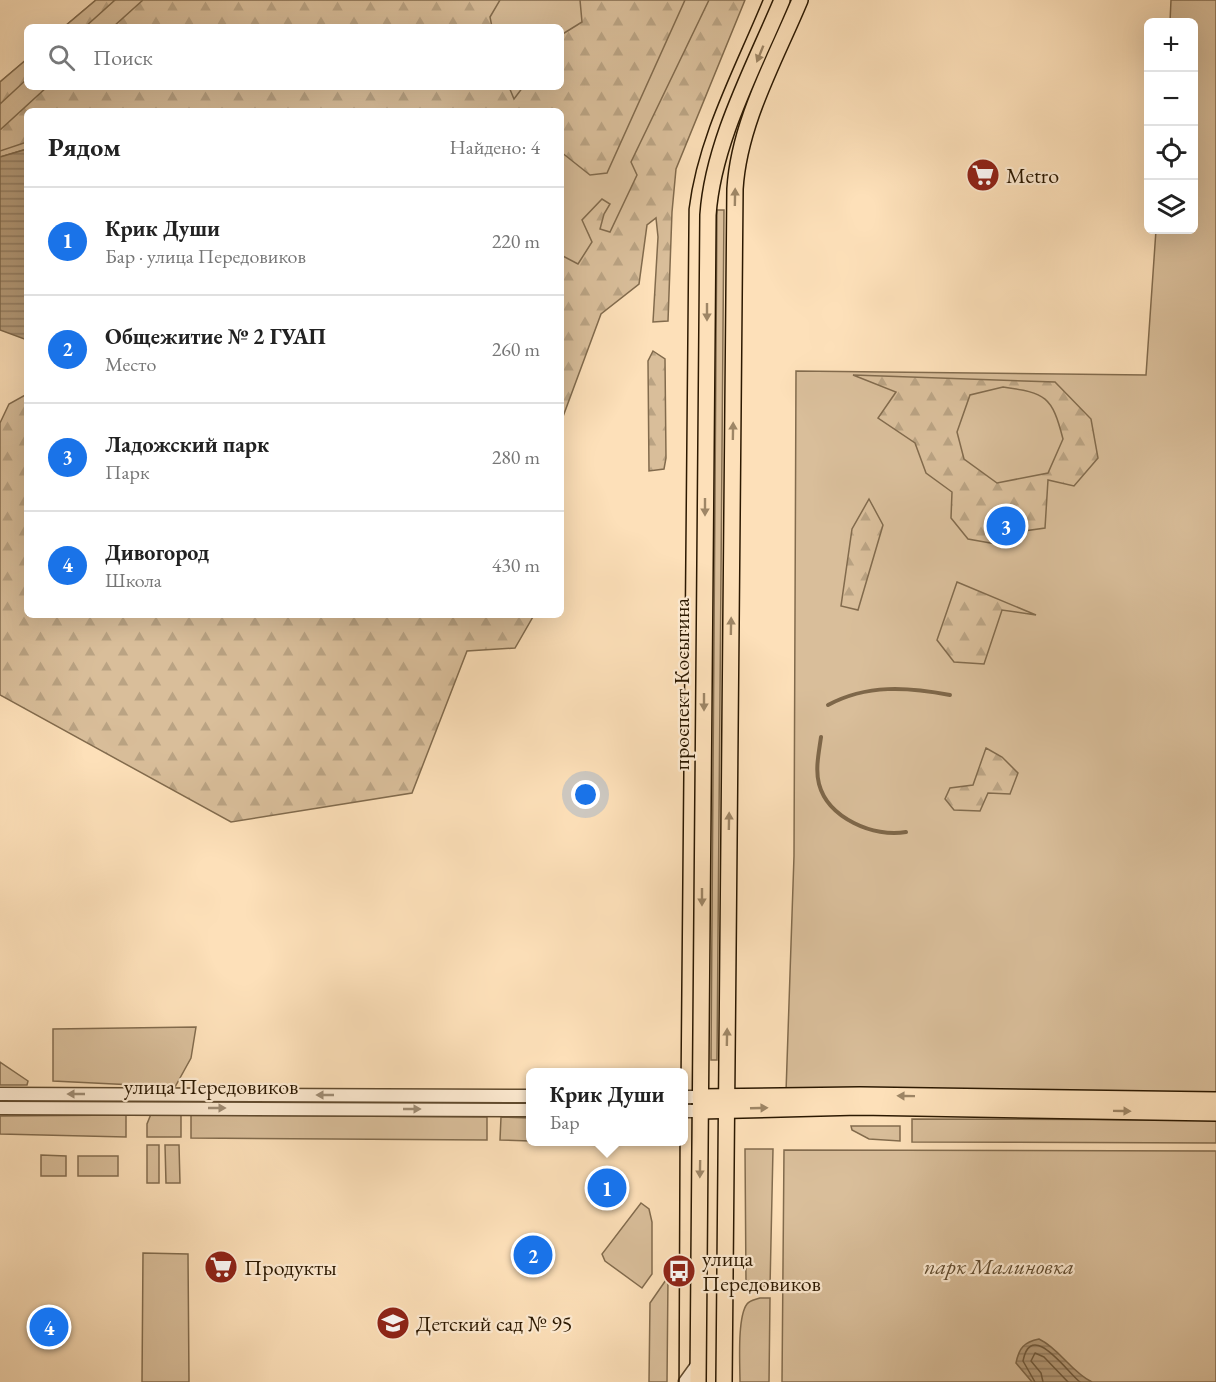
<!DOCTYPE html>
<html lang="ru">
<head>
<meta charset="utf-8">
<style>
	:root { --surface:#fff; --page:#f6f6f6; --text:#222; --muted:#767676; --line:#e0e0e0; --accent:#1a73e8 }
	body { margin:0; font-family:"EB Garamond",serif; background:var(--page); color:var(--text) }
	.controls { position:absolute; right:18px; top:18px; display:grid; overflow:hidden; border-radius:9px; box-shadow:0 6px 24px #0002 }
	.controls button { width:54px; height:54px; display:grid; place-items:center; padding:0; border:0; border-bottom:2px solid var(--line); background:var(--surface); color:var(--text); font:30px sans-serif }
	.you { position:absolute; left:586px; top:795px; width:21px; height:21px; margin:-15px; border:4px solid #fff; border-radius:50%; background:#1a73e8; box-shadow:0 0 0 9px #1a73e833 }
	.badge { display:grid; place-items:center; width:39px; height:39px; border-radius:50%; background:var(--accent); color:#fff; font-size:20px; font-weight:700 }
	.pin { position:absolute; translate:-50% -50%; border:3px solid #fff; box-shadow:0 2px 6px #0006 }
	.popup { position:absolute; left:526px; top:1068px; width:162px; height:78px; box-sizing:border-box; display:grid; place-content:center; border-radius:9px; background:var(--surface); filter:drop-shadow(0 2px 4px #0005); font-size:20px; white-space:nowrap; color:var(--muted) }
	.popup b { font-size:22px; color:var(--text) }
	.popup::after { content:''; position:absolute; left:50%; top:100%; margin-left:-12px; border:12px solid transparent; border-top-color:var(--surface) }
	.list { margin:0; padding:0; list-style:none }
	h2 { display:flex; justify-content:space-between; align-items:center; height:78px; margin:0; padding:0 24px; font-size:26px }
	h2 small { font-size:20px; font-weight:400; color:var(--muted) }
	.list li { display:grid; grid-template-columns:39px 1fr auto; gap:18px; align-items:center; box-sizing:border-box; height:108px; padding:0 24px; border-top:2px solid var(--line) }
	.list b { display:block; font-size:22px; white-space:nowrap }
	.list p { margin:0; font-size:20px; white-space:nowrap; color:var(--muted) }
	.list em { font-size:20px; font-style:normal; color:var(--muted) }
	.icon { flex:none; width:33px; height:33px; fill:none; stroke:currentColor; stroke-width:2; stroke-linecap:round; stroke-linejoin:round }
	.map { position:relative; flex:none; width:1216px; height:1382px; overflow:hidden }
	.search { position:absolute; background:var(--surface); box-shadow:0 6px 24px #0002; left:24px; top:24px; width:540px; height:66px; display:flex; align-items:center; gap:15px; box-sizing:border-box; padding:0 21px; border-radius:9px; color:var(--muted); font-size:22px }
	.panel { position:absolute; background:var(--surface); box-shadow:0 6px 24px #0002; left:24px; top:108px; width:540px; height:510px; border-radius:9px }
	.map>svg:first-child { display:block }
</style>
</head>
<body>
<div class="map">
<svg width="1216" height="1382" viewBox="0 0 1216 1382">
	<defs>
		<pattern id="forest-firs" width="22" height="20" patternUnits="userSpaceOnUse" patternTransform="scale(1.5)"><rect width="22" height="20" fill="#d9be9a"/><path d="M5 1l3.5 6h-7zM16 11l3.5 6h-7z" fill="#baa383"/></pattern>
		<pattern id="water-rules" width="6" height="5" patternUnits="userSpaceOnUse" patternTransform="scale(1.5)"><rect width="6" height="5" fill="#b69c7a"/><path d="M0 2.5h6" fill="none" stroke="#947e62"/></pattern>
	</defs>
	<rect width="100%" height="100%" fill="#fde0b9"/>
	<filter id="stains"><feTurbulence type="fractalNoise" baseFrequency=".00333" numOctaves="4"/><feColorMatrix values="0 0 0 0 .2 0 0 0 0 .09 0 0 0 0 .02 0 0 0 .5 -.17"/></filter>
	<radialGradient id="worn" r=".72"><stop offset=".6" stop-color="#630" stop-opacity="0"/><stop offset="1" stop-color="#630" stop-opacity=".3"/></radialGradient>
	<g fill="#d9be9a" stroke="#826b4d" stroke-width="1.5">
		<path d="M 96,0 L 739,0 L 561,397 L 561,111 L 27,111 L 27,149 L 0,157 L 0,82 L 27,59 L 27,87 L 561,87 L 561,27 L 64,27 Z"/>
		<path d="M 1171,0 L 1216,0 L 1216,1094 L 786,1092 L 794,856 L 796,371 L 1146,375 L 1156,230 L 1194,230 L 1194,22 L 1170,22 Z"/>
		<path d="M 717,210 L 724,210 L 717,1060 L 711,1060 Z"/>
		<path d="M 196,1027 L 191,1058 L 175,1087 L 53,1081 L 53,1029 Z"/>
		<path d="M 0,1062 L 28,1081 L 27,1085 L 0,1085 Z"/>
		<path d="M 151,1114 L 181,1114 L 181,1137 L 147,1137 L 147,1124 Z"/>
		<path d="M 126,1115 L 126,1137 L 0,1134 L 0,1116 Z"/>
		<path d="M 191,1115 L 487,1117 L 487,1140 L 191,1138 Z"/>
		<path d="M 501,1117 L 530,1118 L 530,1141 L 500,1140 Z"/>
		<path d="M 912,1119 L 1216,1120 L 1216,1143 L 912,1142 Z"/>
		<path d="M 900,1126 L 900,1141 L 869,1139 L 852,1130 L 851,1126 Z"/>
		<rect x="147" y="1145" width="12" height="38"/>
		<path d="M 165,1145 L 179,1145 L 180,1183 L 166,1183 Z"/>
		<path d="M 745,1149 L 773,1149 L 770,1287 L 746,1283 Z"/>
		<path d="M 784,1150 L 1216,1151 L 1216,1382 L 782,1382 Z"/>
		<path d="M 41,1155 L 66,1156 L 66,1176 L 41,1176 Z"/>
		<rect x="78" y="1156" width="40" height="20"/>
		<path d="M 641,1203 L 649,1209 L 652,1222 L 652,1274 L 642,1288 L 605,1261 L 602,1254 Z"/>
		<path d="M 143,1253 L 188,1254 L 189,1382 L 142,1382 Z"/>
		<path d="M 668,1277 L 667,1382 L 649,1382 L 650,1303 Z"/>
		<path d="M 760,1298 L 770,1298 L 769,1382 L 740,1382 C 740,1365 737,1317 747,1304 C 750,1300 754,1300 760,1298 Z"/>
	</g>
	<g fill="url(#forest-firs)" stroke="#826b4d" stroke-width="1.5" fill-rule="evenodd">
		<path d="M 96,0 L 115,0 L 85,27 L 64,27 Z"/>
		<path d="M 143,0 L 500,0 L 490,17 L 492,27 L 113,27 Z"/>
		<path d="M 580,0 L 685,0 L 607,173 L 590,175 L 561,152 L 561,111 L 27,111 L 27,142 L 0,151 L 0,130 L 47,87 L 509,87 L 514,99 L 523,87 L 561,87 L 561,35 L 582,22 Z"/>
		<path d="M 709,0 L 745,0 L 676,169 L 672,212 L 668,321 L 653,322 L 658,237 L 656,218 L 647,225 L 639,284 L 601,314 L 561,422 L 561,255 L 578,264 L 592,242 L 582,220 L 602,199 L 610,204 L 604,214 L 600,229 L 610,232 L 637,175 L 631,162 Z"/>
		<path d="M 27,59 L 27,79 L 0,104 L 0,82 Z"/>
		<path d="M 653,351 L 665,359 L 666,458 L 664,469 L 649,471 L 648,361 Z"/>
		<path d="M 853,375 L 1055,382 L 1091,419 L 1098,458 L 1074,486 L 1048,480 L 1045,528 L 1017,532 L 1007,546 L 968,539 L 951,518 L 952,492 L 926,473 L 915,443 L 878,418 L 896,392 ZM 1003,387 C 1046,393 1052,396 1063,439 L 1048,473 L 997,483 L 964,459 L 957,432 L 970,395 Z"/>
		<path d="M 27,394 L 27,543 L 25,547 L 27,555 L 27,615 L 534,615 L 515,648 L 467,651 L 412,793 L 231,822 L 0,695 L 0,423 L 9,404 Z"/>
		<path d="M 869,499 L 883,525 L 858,610 L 841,606 L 852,529 Z"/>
		<path d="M 957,582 L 1036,615 L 1002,610 L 984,664 L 954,662 L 937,640 Z"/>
		<path d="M 986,748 L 1002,757 L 1018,773 L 1010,794 L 988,793 L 980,811 L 954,810 L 945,799 L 950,788 L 973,785 Z"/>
	</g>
	<g fill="url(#water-rules)" stroke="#7e6749" stroke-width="1.5">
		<path d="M 27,149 L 27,340 L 0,330 L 0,157 Z"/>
		<path d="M 1039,1339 C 1060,1349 1071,1372 1092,1382 L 1032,1382 L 1016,1363 C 1019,1348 1024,1342 1039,1339 Z"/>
	</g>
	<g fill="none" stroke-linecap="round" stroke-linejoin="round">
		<g stroke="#705a3d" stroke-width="1.5">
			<path d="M 1035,1382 L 1023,1361 C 1031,1319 1067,1372 1080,1382"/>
			<path d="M 1043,1382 L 1041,1373 L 1031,1361 L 1035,1353 L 1044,1357 L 1068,1382"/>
		</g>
		<g stroke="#7e6749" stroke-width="4">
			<path d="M 828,705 C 867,684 908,687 950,695"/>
			<path d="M 821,737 C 819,752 815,769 819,784 C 828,818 874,838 906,832"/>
		</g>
		<defs>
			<g id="minor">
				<path d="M 0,1094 L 530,1096"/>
				<path d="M 684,1097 L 700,1097"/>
				<path d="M 0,1108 L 530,1110"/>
				<path d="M 684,1111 L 700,1111"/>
				<path d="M 685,1382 L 698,1364"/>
			</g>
			<g id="major">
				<path d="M 700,1097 L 860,1095 L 1216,1100"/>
				<path d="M 700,1111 L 859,1107 L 1216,1113"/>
				<path d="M 698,1382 L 708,215 C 713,142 754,67 782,0"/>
				<path d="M 724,1382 L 735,189 C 739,123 775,60 800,0"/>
			</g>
		</defs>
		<use href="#minor" stroke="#604a2e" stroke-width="15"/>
		<use href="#major" stroke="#2b1800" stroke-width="18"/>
		<use href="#minor" stroke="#feebd2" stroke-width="12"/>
		<use href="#major" stroke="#fde0b9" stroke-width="15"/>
		<g stroke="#2b1800" stroke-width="1.5">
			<path d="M 681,1072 L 689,209 C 698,136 735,68 763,0"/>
			<path d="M 679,1382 L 680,1142"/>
		</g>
	</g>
	<defs><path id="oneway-solid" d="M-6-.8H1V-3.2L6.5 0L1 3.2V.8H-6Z" transform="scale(1.5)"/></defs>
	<g fill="#9e8666">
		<use href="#oneway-solid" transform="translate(760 54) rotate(112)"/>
		<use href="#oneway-solid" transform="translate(735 197) rotate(-89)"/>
		<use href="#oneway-solid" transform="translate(707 312) rotate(90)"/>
		<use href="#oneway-solid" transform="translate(733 431) rotate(-89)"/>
		<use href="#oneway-solid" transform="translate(705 507) rotate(90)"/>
		<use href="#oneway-solid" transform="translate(731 626) rotate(-89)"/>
		<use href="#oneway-solid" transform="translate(704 702) rotate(90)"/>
		<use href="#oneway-solid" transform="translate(729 821) rotate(-89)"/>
		<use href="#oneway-solid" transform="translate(702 897) rotate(90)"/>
		<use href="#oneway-solid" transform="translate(727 1037) rotate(-89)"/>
		<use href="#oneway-solid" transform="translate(906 1096) rotate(-179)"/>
		<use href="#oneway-solid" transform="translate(759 1108) rotate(-2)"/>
		<use href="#oneway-solid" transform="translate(1122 1111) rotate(1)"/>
		<use href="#oneway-solid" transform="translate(700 1169) rotate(91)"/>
	</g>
	<g fill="#9f8c74">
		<use href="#oneway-solid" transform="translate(76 1094) rotate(-180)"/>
		<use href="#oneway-solid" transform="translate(325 1095) rotate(-180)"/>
		<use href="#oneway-solid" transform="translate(217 1108)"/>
		<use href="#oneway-solid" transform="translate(412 1109)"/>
	</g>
	<defs>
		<symbol id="supermarket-disc" viewBox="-11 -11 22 22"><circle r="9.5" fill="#8f2418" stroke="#feebd2"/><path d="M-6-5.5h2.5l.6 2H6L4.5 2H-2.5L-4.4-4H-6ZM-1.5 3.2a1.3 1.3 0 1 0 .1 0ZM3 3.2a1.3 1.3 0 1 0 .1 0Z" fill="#fff"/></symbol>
		<symbol id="bus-disc" viewBox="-11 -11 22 22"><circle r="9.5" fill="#8f2418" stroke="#feebd2"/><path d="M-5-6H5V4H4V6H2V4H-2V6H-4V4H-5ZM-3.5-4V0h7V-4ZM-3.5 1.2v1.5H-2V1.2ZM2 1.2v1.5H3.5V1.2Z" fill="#fff"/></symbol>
		<symbol id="school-disc" viewBox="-11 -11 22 22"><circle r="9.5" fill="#8f2418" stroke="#feebd2"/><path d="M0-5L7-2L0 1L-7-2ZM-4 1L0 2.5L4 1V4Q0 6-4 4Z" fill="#fff"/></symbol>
	</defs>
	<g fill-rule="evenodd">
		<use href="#supermarket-disc" x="964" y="156" width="38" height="38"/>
		<use href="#supermarket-disc" x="202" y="1248" width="38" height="38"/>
		<use href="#bus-disc" x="660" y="1252" width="38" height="38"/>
		<use href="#school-disc" x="374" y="1304" width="38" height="38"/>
	</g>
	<g text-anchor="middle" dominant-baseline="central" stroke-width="4.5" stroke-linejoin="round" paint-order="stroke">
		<g font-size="22" fill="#2b1800" stroke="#feebd2" text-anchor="start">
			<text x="1006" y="175">Metro</text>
			<text x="702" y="1258">улица<tspan x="702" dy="25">Передовиков</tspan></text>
			<text x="244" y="1267">Продукты</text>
			<text x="416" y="1323">Детский сад № 95</text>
		</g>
		<g font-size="22" fill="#2b1800" stroke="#feebd2">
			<text transform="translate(681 684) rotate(-90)">проспект Косыгина</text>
			<text x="211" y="1086">улица Передовиков</text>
		</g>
		<g font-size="22" font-style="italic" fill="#5f4a2e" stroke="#feebd2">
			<text x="999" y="1266">парк Малиновка</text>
		</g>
	</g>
	<rect width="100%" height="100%" filter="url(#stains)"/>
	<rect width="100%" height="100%" fill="url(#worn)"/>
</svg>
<div class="controls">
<button>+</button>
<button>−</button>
<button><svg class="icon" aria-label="locate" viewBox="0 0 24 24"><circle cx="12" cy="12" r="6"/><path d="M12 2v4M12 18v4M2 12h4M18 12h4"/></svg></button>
<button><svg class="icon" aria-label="layers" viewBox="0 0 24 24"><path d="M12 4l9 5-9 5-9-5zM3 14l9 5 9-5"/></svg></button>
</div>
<div class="you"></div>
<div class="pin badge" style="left:607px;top:1188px">1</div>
<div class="popup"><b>Крик Души</b>Бар</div>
<div class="pin badge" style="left:533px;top:1255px">2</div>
<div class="pin badge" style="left:1006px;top:526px">3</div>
<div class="pin badge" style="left:49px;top:1327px">4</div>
<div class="search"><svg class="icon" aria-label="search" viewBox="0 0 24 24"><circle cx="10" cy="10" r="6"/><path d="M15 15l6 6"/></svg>Поиск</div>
<section class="panel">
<h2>Рядом<small>Найдено: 4</small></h2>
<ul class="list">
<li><span class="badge">1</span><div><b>Крик Души</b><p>Бар · улица Передовиков</p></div><em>220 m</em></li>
<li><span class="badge">2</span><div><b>Общежитие № 2 ГУАП</b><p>Место</p></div><em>260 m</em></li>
<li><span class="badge">3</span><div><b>Ладожский парк</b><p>Парк</p></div><em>280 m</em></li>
<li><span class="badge">4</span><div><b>Дивогород</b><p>Школа</p></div><em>430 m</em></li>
</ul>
</section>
</div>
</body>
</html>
